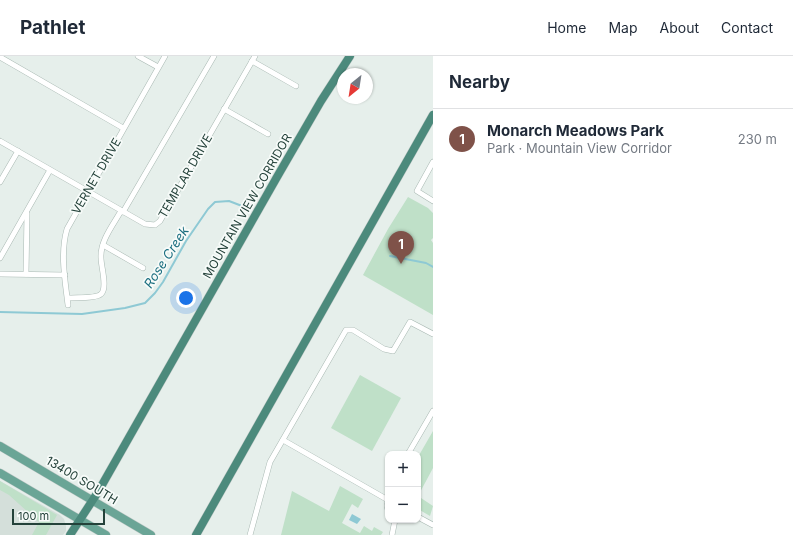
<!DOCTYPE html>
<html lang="en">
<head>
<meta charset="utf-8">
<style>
	:root { --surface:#fff; --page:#f2f2f3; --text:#1f2937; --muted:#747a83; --line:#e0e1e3; --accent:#7f5249 }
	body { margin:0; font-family:Inter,sans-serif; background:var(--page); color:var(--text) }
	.controls { position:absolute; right:12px; bottom:12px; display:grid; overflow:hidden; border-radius:8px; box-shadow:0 1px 3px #0004 }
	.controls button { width:36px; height:36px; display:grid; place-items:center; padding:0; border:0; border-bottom:1px solid var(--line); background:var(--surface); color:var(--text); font:20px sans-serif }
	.compass { position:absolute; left:337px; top:12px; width:36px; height:36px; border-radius:50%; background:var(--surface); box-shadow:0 1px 3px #0004; rotate:210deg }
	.scale { position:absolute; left:12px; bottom:10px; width:93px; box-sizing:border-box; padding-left:4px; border:2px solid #24423a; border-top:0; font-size:11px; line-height:14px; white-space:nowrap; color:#24423a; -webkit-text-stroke:3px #f7fbf9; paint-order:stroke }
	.you { position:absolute; left:186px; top:242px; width:14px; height:14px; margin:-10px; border:3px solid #fff; border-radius:50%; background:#1a73e8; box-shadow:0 0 0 6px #1a73e833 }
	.badge { display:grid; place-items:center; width:26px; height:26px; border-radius:50%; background:var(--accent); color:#fff; font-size:13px; font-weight:700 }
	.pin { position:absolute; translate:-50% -33px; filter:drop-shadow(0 1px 2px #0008) }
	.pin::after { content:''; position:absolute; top:21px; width:14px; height:12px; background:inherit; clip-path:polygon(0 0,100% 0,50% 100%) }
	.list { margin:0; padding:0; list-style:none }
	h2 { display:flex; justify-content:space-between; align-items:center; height:52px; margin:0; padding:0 16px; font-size:17px }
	h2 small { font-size:13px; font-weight:400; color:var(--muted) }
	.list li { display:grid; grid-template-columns:26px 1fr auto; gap:12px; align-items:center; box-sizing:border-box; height:60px; padding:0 16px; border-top:1px solid var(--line) }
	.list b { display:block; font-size:15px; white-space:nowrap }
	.list p { margin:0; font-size:13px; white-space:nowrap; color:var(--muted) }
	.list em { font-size:13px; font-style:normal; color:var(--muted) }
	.map { position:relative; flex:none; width:433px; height:479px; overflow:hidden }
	header { display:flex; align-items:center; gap:24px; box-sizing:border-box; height:56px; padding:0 20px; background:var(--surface); border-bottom:1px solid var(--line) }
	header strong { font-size:19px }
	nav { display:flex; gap:22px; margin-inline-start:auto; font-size:14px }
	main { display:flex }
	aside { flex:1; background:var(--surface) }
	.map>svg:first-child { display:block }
</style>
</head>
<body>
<header>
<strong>Pathlet</strong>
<nav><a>Home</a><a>Map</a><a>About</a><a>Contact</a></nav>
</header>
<main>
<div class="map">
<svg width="433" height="479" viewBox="0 0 433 479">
	<rect width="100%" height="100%" fill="#e6efeb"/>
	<path fill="#d4dfda" d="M 0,425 L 60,459 L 64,463 L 66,470 L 66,475 L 63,479 L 0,479 Z"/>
	<g fill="#bfe0c8">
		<path d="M 408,141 L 428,152 L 433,157 L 433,182 L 431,184 L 433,187 L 433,259 L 363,219 L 388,173 Z"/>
		<path d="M 360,319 L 401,342 L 372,395 L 331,372 Z"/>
		<path d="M 433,375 L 433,412 L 418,440 L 433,450 L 430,460 L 418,453 L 418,401 Z"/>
		<path d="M 0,425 L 57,459 L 46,479 L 32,479 L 39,466 L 9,439 L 0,434 Z"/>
		<path d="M 340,430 L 363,443 L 358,452 L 352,448 L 342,467 L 360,477 L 364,470 L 372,475 L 374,471 L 383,476 L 381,479 L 281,479 L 292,435 L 329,455 Z"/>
	</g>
	<path fill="#8ec9d4" d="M 352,458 L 361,463 L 357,468 L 349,464 Z"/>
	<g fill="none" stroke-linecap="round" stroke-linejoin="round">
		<g stroke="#8ec9d4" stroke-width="2">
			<path d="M 390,200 L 426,207 L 433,211"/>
			<path d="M 0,256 L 82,258 L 125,252 L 145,247 L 155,237 L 163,226 L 186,185 L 208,153 L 215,146 L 229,145 L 242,150"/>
		</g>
		<defs>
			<g id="minor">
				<path d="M 138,0 L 158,11"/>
				<path d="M 0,1 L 123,72"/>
				<path d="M 252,5 L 296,30"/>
				<path d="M 224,53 L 268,78"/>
				<path d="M 0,85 L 145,168 L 155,169 L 160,165 L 255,0"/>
				<path d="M 433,106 L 417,135 L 433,145"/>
				<path d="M 0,126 L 18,95"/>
				<path d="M 123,156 L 214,0"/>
				<path d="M 103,189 L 143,212"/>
				<path d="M 0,202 L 50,114"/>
				<path d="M 0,218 L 65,219"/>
				<path d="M 26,218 L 27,157"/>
				<path d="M 68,242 C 75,241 96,243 101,238 C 108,232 101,211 101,202 C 100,185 113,169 121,155"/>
				<path d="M 68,249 C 65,224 60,197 67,173 L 165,0"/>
				<path d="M 283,384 L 388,444"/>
				<path d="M 408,398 L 433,355"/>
				<path d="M 388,445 L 387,450 L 388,454"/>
				<path d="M 418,461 L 433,469"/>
				<path d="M 250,479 L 270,406 L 346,274 L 353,274 L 384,293 L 393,295 L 410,266 L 433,278"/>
				<path d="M 392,479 L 395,464"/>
			</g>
			<g id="primary">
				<path d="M 0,390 L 151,479"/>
				<path d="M 0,417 L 106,479"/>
			</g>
			<g id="trunk">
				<path d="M 70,479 L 98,436 L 277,121 L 321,45 L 350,0"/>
				<path d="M 196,479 C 275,339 354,199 433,59"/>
			</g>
		</defs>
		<use href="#minor" stroke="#a8b8b2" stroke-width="6"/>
		<use href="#primary" stroke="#c2cac8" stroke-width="9"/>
		<use href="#trunk" stroke="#c2cac8" stroke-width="9"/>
		<use href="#minor" stroke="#fff" stroke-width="5"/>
		<use href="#primary" stroke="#6aa596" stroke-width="8"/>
		<use href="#trunk" stroke="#4c8a7c" stroke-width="8"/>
	</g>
	<g text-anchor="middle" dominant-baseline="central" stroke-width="3.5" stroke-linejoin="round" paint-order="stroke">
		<g font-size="12" fill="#24423a" stroke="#f7fbf9">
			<text transform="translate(96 120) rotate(-60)">VERNET DRIVE</text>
			<text transform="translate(185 120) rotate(-60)">TEMPLAR DRIVE</text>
			<text transform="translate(247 150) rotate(-60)">MOUNTAIN VIEW CORRIDOR</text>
			<text transform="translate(82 424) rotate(31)">13400 SOUTH</text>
		</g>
		<g font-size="13" font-style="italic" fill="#1c6f80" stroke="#f7fbf9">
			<text transform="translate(166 201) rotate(-57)">Rose Creek</text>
		</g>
	</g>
</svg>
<div class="controls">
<button>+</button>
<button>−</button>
</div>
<svg class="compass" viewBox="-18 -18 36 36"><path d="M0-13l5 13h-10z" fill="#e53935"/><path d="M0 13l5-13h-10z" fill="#747a83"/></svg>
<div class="scale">100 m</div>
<div class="you"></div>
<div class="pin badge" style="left:401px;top:208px">1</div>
</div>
<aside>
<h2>Nearby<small></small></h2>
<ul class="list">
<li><span class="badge">1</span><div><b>Monarch Meadows Park</b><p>Park · Mountain View Corridor</p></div><em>230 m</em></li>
</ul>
</aside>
</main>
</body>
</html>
